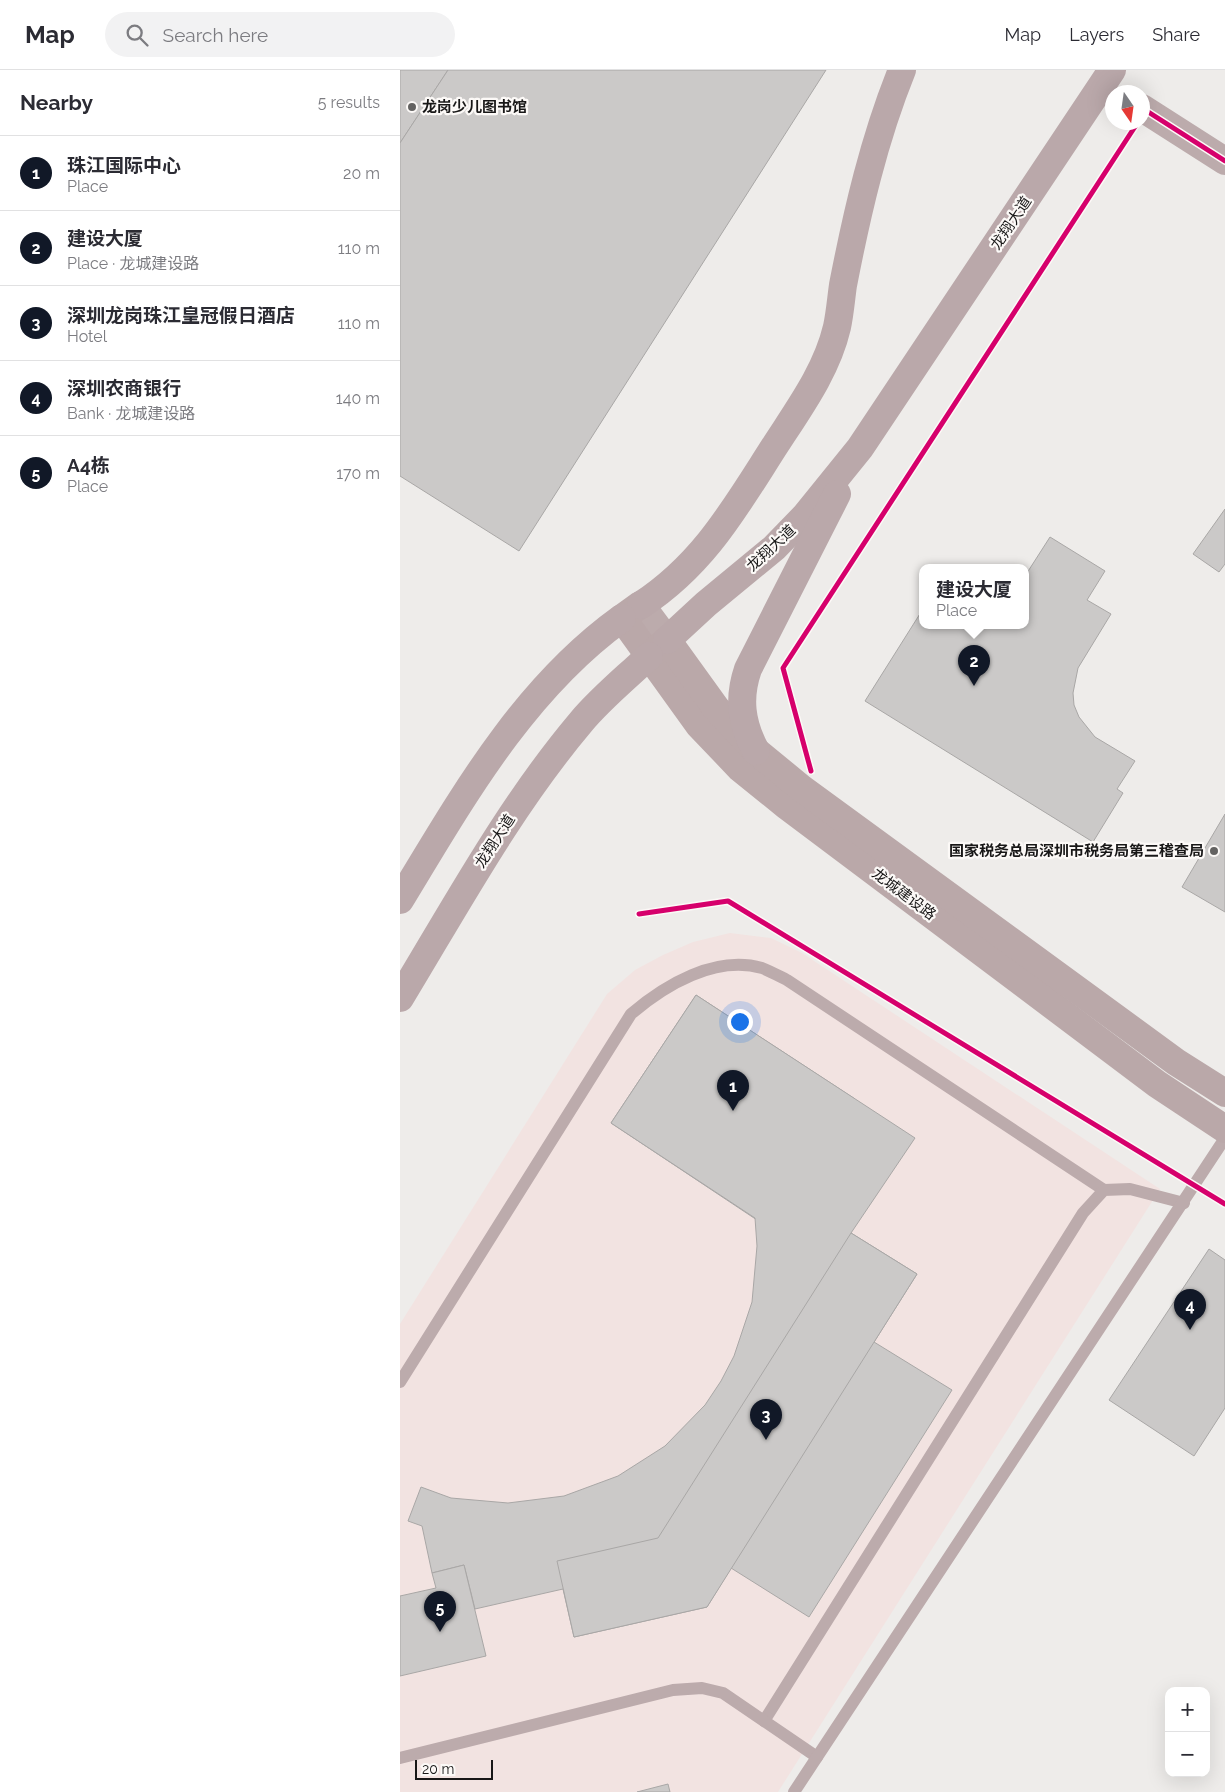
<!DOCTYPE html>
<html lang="en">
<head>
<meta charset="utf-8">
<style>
	:root { --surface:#fff; --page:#f2f2f3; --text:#2b2b33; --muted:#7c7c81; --line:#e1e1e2; --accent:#111827 }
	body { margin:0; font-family:Raleway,"Noto Sans SC",sans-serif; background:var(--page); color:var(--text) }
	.controls { position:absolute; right:15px; bottom:15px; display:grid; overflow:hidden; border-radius:10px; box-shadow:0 5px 20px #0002 }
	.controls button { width:45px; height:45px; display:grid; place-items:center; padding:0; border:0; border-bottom:1px solid var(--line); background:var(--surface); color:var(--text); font:25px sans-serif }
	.compass { position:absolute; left:705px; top:15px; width:45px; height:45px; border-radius:50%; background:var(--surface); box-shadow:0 5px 20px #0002; rotate:167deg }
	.scale { position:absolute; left:15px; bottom:12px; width:78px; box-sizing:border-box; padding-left:5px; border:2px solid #181717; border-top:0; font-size:14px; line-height:18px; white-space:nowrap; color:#181717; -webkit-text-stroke:4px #fcf9f7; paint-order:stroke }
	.you { position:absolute; left:339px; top:951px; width:18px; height:18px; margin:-12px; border:4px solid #fff; border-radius:50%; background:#1a73e8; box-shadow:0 0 0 8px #1a73e833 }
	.badge { display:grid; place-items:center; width:32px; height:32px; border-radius:50%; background:var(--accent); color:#fff; font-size:16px; font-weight:700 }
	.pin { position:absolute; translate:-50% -41px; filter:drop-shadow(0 1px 2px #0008) }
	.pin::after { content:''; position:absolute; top:26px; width:18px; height:15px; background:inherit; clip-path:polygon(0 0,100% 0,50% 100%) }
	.popup { position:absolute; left:519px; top:494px; width:110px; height:65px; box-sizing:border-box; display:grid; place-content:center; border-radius:10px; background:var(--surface); filter:drop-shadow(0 1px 4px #0005); font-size:16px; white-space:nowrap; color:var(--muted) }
	.popup b { font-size:19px; color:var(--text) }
	.popup::after { content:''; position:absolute; left:50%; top:100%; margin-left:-10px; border:10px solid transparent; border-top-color:var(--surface) }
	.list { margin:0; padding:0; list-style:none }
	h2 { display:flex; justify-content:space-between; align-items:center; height:65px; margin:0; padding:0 20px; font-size:21px }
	h2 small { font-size:16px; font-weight:400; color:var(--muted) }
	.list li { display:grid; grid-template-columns:32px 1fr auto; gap:15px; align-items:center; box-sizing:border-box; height:75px; padding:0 20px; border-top:1px solid var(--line) }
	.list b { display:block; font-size:19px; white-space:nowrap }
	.list p { margin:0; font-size:16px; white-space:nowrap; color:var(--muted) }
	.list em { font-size:16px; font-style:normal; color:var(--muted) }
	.icon { flex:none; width:28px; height:28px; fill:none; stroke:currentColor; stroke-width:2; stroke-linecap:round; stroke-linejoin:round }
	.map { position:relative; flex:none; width:825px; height:1722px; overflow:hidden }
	header { display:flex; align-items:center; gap:30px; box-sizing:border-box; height:70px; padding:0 25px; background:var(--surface); border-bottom:1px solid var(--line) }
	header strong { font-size:24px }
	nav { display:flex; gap:28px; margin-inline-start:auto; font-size:18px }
	.search { width:350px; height:45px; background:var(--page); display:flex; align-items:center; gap:12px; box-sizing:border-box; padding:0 18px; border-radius:28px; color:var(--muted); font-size:19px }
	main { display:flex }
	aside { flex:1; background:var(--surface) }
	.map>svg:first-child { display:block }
</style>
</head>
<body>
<header>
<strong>Map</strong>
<div class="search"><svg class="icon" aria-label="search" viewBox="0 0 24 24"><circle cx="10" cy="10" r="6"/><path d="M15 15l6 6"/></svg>Search here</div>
<nav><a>Map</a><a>Layers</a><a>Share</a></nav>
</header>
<main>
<aside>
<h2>Nearby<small>5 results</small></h2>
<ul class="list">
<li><span class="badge">1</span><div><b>珠江国际中心</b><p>Place</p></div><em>20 m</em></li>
<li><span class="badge">2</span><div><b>建设大厦</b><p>Place · 龙城建设路</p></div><em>110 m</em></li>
<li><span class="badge">3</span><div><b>深圳龙岗珠江皇冠假日酒店</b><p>Hotel</p></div><em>110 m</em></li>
<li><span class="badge">4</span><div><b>深圳农商银行</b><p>Bank · 龙城建设路</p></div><em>140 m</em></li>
<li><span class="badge">5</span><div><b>A4栋</b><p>Place</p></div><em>170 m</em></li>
</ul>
</aside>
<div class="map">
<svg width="825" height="1722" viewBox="0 0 825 1722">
	<rect width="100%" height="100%" fill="#eeecea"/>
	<path fill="#f2e3e1" d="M 330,863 L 371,868 L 402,883 L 760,1119 L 378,1722 L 0,1722 L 0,1254 L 207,924 L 235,900 L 263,885 L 293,872 Z"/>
	<g fill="#cbc9c8" stroke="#a9a7a6">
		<path d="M 0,0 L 48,0 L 0,73 Z"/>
		<path d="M 48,0 L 426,0 L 119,481 L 0,406 L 0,73 Z"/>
		<path d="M 825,439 L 825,494 L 819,502 L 793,484 Z"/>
		<path d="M 650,467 L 705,501 L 687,530 L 711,544 L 678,598 L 673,623 L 674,635 L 679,647 L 695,667 L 735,691 L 717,719 L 723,723 L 693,772 L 465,631 L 523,539 L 523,555 L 625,555 L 625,506 Z"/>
		<path d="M 825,744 L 825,842 L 782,817 Z"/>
		<path d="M 296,925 L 455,1029 L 369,1158 L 211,1053 Z"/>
		<path d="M 296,925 L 515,1068 L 451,1163 L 517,1204 L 474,1272 L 552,1320 L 409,1547 L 331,1498 L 307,1537 L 174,1567 L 163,1519 L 75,1539 L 64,1495 L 32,1503 L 22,1456 L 8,1451 L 21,1417 L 51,1428 L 108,1433 L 164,1426 L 218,1406 L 265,1376 L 305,1335 L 321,1311 L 334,1286 L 352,1232 L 357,1176 L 355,1148 L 211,1053 Z"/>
		<path d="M 451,1163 L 517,1204 L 307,1537 L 174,1567 L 157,1491 L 258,1468 Z"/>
		<path d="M 809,1179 L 825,1190 L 825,1338 L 794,1386 L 709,1330 Z"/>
		<path d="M 64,1495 L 86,1586 L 0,1606 L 0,1526 L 36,1518 L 32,1503 Z"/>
		<path d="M 268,1714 L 270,1722 L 237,1722 Z"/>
	</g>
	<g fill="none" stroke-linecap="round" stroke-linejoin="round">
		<g stroke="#bcabac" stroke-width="12">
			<path d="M 0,1312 L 231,944 C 265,915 315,885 362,898 C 370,901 379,906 387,910 L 704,1120"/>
			<path d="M 364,1651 L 683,1143 L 704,1120 L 730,1119 L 784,1133"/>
			<path d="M 0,1688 L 273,1620 L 302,1618 L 323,1623 L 417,1687"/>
			<path d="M 394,1722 L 825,1068"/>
		</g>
		<g stroke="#bcabac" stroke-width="28">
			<path d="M 742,38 L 825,91"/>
			<path d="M 241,535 L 267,570"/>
		</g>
		<g stroke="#baa8a9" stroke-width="28">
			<path d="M 240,535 L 222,548 L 299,655 L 340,698 L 387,736 L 757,1014 L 825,1059"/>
			<path d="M 250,586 L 267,570 L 316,638 L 356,681 L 401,718 L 776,992 L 825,1023"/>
		</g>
		<g stroke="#baa8aa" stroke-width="28">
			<path d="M 241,535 C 305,493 336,436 376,374 C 400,337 427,300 437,257 C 440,243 441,229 443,215 C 457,143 474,69 502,0"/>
			<path d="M 267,570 L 306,534 L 374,478 L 405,446 L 460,378 L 712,0"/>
			<path d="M 356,681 C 341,653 338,628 348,599 L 437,424"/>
			<path d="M 0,830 C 62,728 123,619 222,548"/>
			<path d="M 0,928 C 57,834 110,736 181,652 C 201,628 226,608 249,586"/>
		</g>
		<defs>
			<g id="cycleway">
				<path d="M 742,38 L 825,91"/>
				<path d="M 411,701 L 383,598 L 738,52"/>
				<path d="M 239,844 L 328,831 L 825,1134"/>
			</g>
		</defs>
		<use href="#cycleway" stroke="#fcf9f7" stroke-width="8"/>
		<use href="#cycleway" stroke="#d6006c" stroke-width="5"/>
	</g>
	<g fill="#636261" stroke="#fcf9f7" stroke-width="2">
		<circle cx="12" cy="37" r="5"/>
		<circle cx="814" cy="781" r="5"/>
	</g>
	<g text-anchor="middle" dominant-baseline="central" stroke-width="4.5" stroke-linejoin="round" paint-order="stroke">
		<g font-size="15" font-weight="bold" fill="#181717" stroke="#fcf9f7" text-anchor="start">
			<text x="22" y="37">龙岗少儿图书馆</text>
			<text x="804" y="781" text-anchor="end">国家税务总局深圳市税务局第三稽查局</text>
		</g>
		<g font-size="15" fill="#181717" stroke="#fcf9f7">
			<text transform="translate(611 153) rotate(-56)">龙翔大道</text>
			<text transform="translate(371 478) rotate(-43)">龙翔大道</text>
			<text transform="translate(95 771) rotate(-57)">龙翔大道</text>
			<text transform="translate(504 824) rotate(37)">龙城建设路</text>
		</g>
	</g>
</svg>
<div class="controls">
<button>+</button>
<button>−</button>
</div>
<svg class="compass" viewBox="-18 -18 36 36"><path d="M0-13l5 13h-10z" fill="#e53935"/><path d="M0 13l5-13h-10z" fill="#7c7c81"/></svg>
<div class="scale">20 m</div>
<div class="you"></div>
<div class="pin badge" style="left:333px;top:1041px">1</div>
<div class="pin badge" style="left:574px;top:616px">2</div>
<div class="popup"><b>建设大厦</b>Place</div>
<div class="pin badge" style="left:366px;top:1370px">3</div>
<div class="pin badge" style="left:790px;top:1260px">4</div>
<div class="pin badge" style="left:40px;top:1562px">5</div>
</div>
</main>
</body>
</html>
